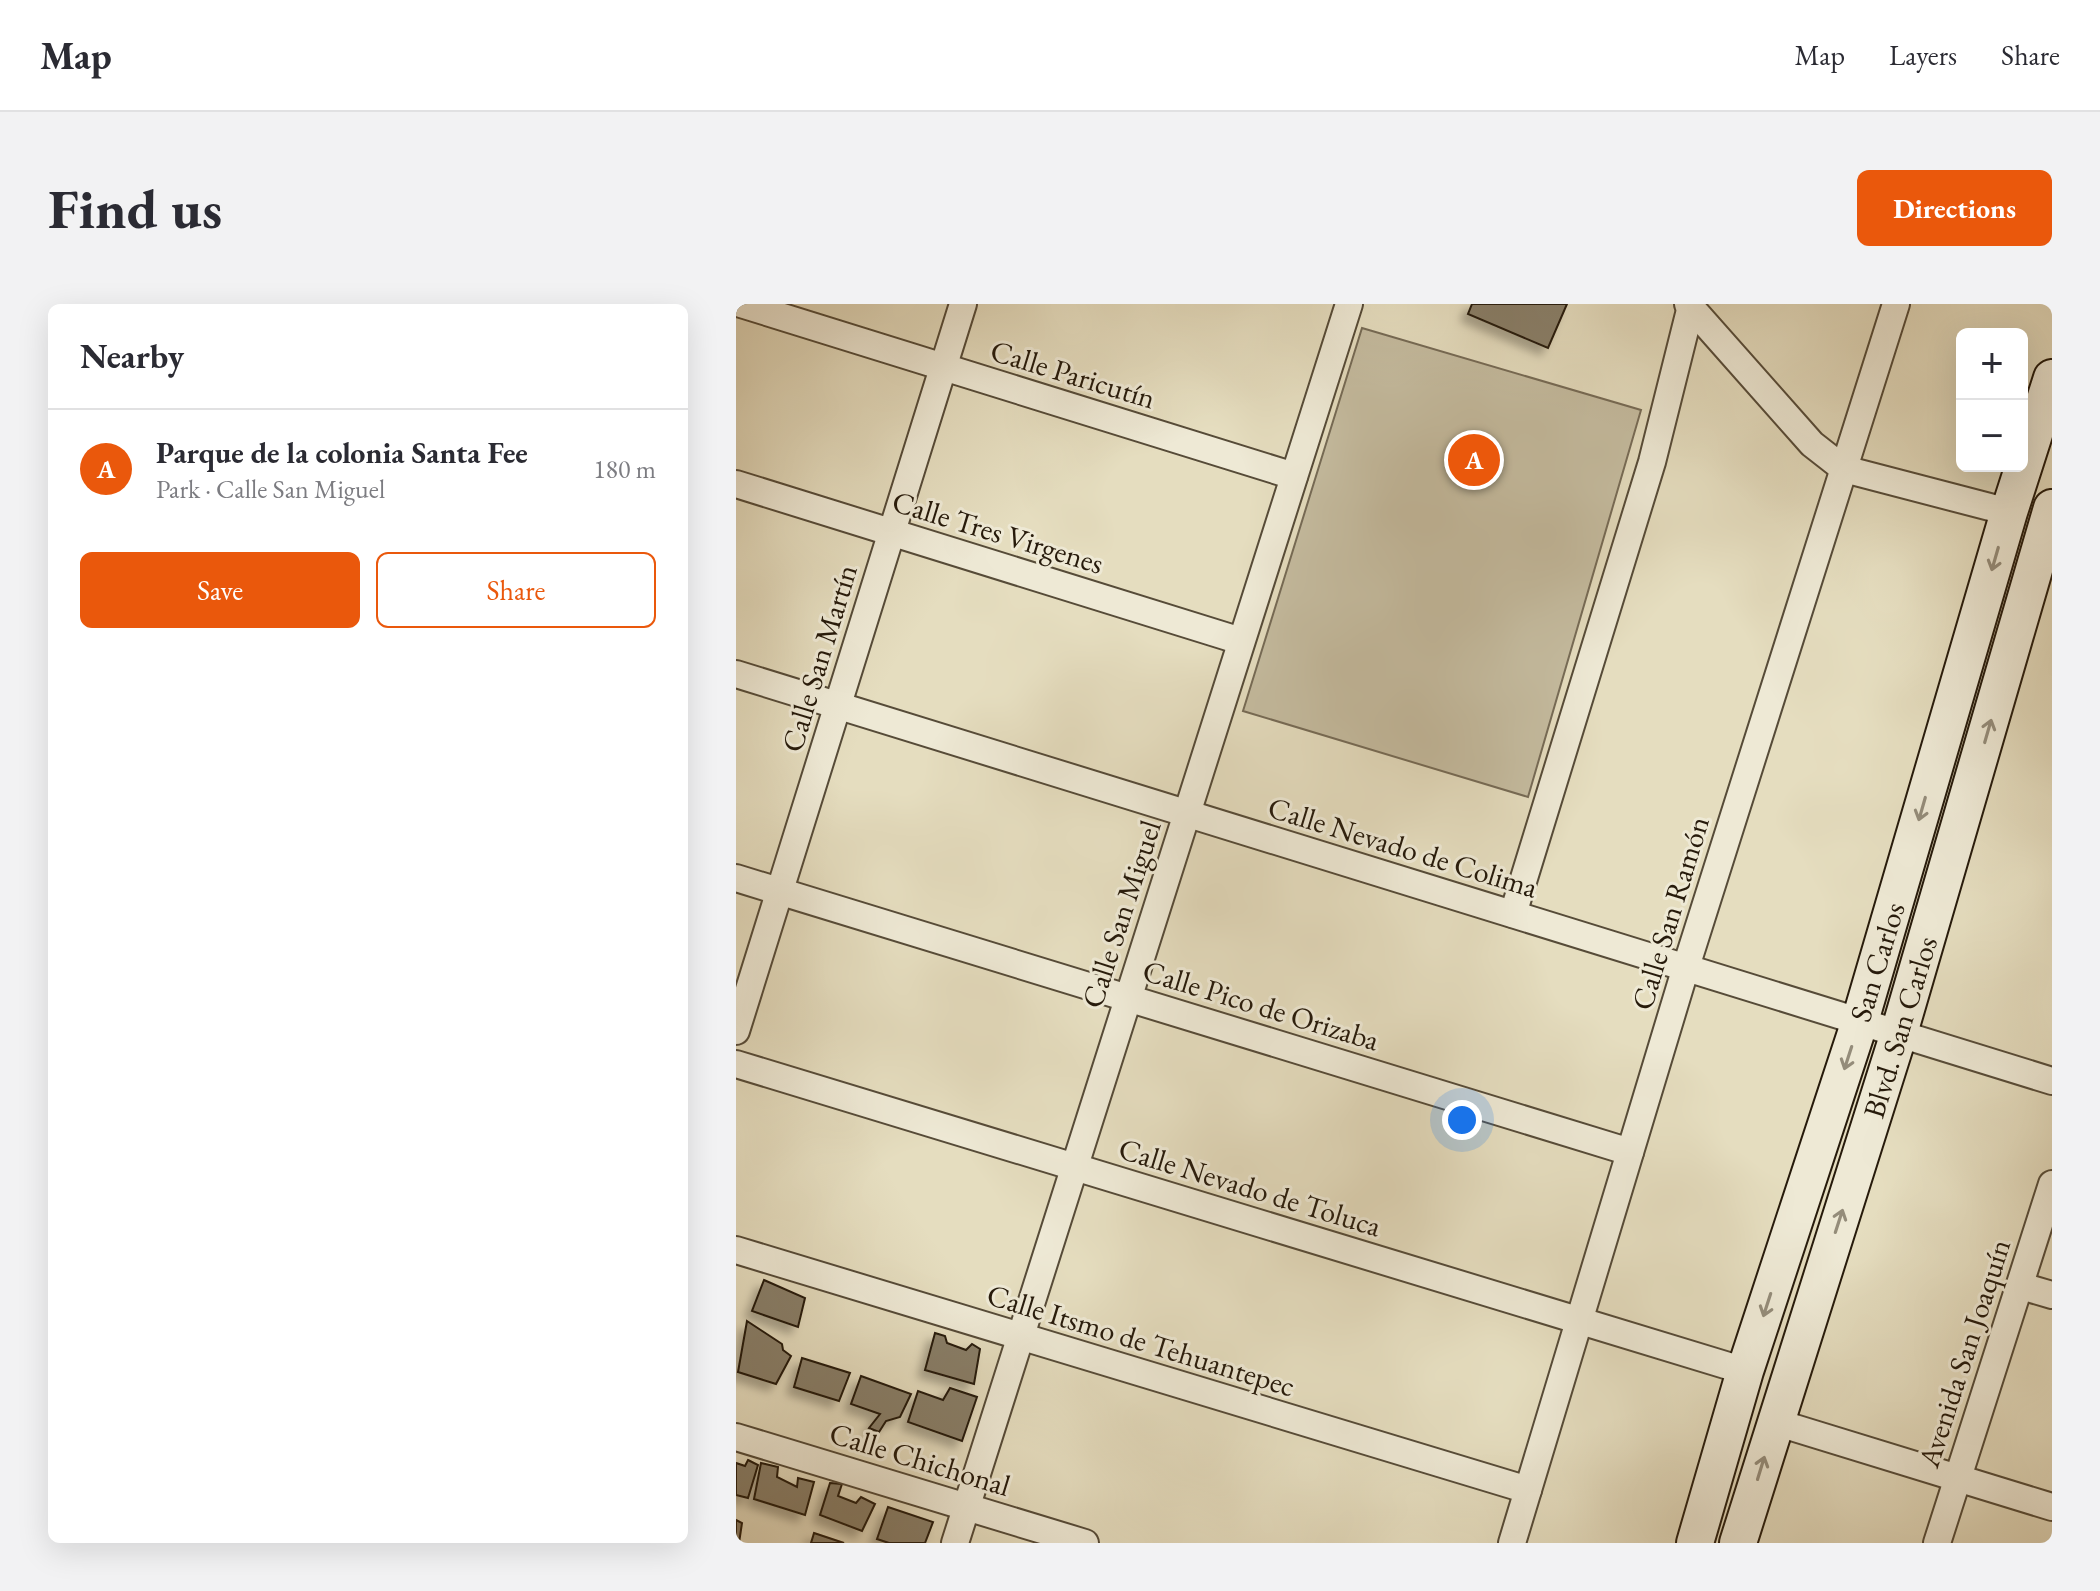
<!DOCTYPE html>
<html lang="en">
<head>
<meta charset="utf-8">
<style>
	:root { --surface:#fff; --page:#f2f2f3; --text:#2b2b33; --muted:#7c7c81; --line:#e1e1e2; --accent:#ea580c }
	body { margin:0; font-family:"EB Garamond",serif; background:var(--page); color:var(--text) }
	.controls { position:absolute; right:24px; top:24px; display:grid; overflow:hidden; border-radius:12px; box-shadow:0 8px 32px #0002 }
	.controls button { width:72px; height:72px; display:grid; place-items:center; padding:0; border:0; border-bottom:2px solid var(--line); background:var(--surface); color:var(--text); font:40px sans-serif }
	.you { position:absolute; left:726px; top:816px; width:28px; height:28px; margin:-20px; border:6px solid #fff; border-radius:50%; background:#1a73e8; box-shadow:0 0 0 12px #1a73e833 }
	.badge { display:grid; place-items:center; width:52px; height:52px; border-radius:50%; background:var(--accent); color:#fff; font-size:26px; font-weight:700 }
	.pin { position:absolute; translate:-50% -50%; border:4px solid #fff; box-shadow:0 2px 8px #0006 }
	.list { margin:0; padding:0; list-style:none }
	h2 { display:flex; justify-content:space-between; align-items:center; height:104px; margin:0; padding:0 32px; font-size:34px }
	h2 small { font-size:26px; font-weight:400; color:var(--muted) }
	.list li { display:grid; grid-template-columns:52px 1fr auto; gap:24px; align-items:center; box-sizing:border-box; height:120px; padding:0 32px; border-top:2px solid var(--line) }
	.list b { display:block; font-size:30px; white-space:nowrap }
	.list p { margin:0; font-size:26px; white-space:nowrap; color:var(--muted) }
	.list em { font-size:26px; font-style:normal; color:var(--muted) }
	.actions { display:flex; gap:16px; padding:24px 32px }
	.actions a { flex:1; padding:18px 0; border:2px solid var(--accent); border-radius:12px; text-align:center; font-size:28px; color:var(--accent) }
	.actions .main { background:var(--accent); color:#fff }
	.map { position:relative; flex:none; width:1316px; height:1239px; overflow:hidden; border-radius:12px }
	header { display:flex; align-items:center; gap:48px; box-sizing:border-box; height:112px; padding:0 40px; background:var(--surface); border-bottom:2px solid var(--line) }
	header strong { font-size:38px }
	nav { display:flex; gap:44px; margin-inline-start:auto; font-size:28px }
	.intro { display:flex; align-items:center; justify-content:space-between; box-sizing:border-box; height:192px; padding:0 48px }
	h1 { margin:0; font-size:56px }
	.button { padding:20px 36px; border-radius:12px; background:var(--accent); color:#fff; font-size:28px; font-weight:700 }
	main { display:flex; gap:48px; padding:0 48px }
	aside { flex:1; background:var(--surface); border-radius:12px; box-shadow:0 8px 32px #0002 }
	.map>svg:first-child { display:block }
</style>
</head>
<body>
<header>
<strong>Map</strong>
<nav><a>Map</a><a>Layers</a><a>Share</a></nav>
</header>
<div class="intro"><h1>Find us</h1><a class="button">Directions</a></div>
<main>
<aside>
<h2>Nearby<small></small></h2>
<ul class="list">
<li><span class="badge">A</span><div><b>Parque de la colonia Santa Fee</b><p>Park · Calle San Miguel</p></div><em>180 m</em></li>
</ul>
<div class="actions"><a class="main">Save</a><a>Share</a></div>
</aside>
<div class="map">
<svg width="1316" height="1239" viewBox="0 0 1316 1239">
	<defs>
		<filter id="shadow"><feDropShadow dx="-7" dy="7" stdDeviation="4" flood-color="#0004"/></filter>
	</defs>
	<rect width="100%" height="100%" fill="#e5ddbf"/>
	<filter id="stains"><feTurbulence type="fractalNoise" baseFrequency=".0025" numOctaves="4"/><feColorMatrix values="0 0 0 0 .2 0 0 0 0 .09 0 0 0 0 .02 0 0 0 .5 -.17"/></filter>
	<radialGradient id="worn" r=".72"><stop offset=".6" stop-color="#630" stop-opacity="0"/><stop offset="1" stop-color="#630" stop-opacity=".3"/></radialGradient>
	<path fill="#c5bca0" stroke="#766b56" stroke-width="2" d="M 626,24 L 905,106 L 792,493 L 507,407 Z"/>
	<g fill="#897f69" stroke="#261a0b" stroke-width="2" filter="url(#shadow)">
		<path d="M 736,0 L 831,0 L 812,44 L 732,10 Z"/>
		<path d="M 28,976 L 69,994 L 62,1023 L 16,1007 Z"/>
		<path d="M 11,1017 L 46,1040 L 47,1046 L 55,1052 L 40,1080 L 2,1068 Z"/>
		<path d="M 199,1029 L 209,1032 L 211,1039 L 230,1046 L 236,1040 L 244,1045 L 238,1080 L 189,1066 Z"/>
		<path d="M 66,1054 L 114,1069 L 103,1097 L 58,1083 Z"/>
		<path d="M 125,1072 L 175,1090 L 164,1113 L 150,1117 L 143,1128 L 133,1124 L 144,1110 L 115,1100 Z"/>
		<path d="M 214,1084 L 241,1093 L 226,1137 L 172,1118 L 182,1087 L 207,1096 Z"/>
		<path d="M 12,1156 L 22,1161 L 12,1194 L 0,1191 L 0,1159 L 9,1162 Z"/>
		<path d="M 25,1159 L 42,1163 L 41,1173 L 61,1183 L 62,1174 L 78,1178 L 69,1211 L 18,1195 Z"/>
		<path d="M 94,1179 L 106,1180 L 102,1192 L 120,1199 L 125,1193 L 139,1200 L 126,1227 L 84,1211 Z"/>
		<path d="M 152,1203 L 197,1218 L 189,1239 L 153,1239 L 141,1235 Z"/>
		<path d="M 0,1216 L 6,1219 L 3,1239 L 0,1239 Z"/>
		<path d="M 78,1229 L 108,1239 L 75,1239 Z"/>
	</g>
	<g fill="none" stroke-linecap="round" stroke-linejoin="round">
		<defs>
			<g id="minor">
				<path d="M 5,0 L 558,172"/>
				<path d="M 952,0 L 1076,140 L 1108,165 L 1273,208"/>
				<path d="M 0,180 L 505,337"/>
				<path d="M 0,370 L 1316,777"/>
				<path d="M 0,574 L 894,848"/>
				<path d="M 777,610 L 916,158 L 955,2"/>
				<path d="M 0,727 L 227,0"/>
				<path d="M 0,760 L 1009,1067"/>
				<path d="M 0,946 L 792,1186"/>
				<path d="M 1285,982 L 1316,991"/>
				<path d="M 1039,1118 L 1316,1203"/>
				<path d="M 0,1133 L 349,1239"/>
				<path d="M 219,1239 L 613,0"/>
				<path d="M 776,1239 L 950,663 L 1160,0"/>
				<path d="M 1201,1239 L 1316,880"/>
			</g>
			<g id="secondary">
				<path d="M 959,1239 L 1009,1067 L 1124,717 L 1273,208 L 1316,74"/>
				<path d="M 1002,1239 L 1163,729 L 1316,204"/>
			</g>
		</defs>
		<use href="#minor" stroke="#564b38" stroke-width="30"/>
		<use href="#secondary" stroke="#261a0b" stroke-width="40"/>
		<use href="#minor" stroke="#eee9d5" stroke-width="26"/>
		<use href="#secondary" stroke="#eee9d5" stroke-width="36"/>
	</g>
	<defs><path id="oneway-shaft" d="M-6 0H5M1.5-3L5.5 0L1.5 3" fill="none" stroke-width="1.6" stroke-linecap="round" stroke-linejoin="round" transform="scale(2)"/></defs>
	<g stroke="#948c7a">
		<use href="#oneway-shaft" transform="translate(1259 255) rotate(106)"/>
		<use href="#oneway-shaft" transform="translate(1252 427) rotate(-74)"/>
		<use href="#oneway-shaft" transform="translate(1186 505) rotate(106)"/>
		<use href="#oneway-shaft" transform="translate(1112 754) rotate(108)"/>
		<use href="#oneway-shaft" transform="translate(1103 917) rotate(-72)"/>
		<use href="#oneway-shaft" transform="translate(1031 1001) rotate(108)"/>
		<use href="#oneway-shaft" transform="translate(1025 1164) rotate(-73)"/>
	</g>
	<g text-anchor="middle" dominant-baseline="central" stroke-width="6" stroke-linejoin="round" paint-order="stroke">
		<g font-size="30" fill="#261a0b" stroke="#eee9d5">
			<text transform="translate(337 70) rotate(17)">Calle Paricutín</text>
			<text transform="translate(262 228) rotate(17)">Calle Tres Virgenes</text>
			<text transform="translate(83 354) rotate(-73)">Calle San Martín</text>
			<text transform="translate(667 543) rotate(17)">Calle Nevado de Colima</text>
			<text transform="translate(934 609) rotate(-73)">Calle San Ramón</text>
			<text transform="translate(385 610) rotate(-72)">Calle San Miguel</text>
			<text transform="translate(1141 658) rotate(-73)">San Carlos</text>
			<text transform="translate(525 701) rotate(17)">Calle Pico de Orizaba</text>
			<text transform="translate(1164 723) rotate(-73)">Blvd. San Carlos</text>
			<text transform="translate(514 883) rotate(17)">Calle Nevado de Toluca</text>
			<text transform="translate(405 1036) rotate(17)">Calle Itsmo de Tehuantepec</text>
			<text transform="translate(1228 1049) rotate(-72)">Avenida San Joaquín</text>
			<text transform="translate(184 1155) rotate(17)">Calle Chichonal</text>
		</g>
	</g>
	<rect width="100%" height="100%" filter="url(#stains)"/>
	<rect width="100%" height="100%" fill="url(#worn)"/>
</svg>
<div class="controls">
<button>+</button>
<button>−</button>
</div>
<div class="you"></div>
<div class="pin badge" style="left:738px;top:156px">A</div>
</div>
</main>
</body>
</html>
